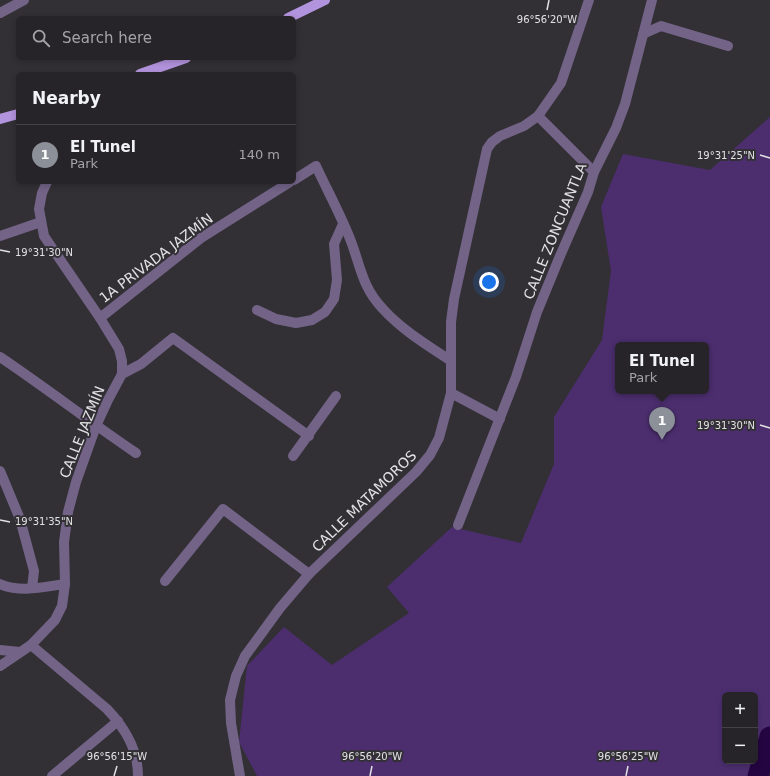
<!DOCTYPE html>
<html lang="en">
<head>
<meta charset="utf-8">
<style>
	:root { --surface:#262428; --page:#2e2c30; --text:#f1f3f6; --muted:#a4a4a8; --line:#424145; --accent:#8c9099 }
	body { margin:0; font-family:"DejaVu Sans",sans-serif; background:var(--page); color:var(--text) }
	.controls { position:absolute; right:12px; bottom:12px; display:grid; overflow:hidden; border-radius:6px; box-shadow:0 2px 6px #0003 }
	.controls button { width:36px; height:36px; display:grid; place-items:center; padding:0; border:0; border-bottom:1px solid var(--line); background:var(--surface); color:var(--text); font:20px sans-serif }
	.you { position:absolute; left:489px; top:282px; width:14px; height:14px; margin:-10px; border:3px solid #fff; border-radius:50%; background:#1a73e8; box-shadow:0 0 0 6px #1a73e833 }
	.badge { display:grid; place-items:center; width:26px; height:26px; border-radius:50%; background:var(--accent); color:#fff; font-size:13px; font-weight:700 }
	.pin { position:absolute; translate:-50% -33px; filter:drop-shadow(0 1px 2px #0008) }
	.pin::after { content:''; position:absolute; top:21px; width:14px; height:12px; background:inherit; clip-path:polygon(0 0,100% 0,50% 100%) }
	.popup { position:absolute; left:615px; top:342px; width:94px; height:52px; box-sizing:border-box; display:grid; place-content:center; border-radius:6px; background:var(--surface); filter:drop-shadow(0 1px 3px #0005); font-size:13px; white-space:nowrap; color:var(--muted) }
	.popup b { font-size:15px; color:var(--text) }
	.popup::after { content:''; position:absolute; left:50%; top:100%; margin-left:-8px; border:8px solid transparent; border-top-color:var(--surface) }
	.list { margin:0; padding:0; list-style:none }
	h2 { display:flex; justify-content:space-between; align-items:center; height:52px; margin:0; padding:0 16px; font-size:17px }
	h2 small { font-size:13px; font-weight:400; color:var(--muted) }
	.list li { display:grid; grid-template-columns:26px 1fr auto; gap:12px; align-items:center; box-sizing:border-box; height:60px; padding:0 16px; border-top:1px solid var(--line) }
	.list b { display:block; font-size:15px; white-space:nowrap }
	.list p { margin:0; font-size:13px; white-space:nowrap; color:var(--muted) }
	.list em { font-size:13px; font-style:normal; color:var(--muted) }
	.icon { flex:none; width:22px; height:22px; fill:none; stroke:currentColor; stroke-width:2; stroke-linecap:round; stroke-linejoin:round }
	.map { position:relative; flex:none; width:770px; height:776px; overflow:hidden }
	.search { position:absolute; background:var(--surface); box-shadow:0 2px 6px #0003; left:16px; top:16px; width:280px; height:44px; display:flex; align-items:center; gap:10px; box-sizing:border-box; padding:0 14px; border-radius:6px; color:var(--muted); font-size:15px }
	.panel { position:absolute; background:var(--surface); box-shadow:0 2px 6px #0003; left:16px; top:72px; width:280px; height:112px; border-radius:6px }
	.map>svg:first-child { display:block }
</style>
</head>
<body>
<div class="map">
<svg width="770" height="776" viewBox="0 0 770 776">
	<rect width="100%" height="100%" fill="#323035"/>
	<path fill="#4c2e6f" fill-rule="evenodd" d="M 770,117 L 770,742 L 759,776 L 257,776 L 239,742 L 247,666 L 284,627 L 332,665 L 409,613 L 387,587 L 452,527 L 521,543 L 554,464 L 554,417 L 602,340 L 611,271 L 601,207 L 623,154 L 710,170 ZM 618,345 L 706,345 L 706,391 L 618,391 ZM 725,695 L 755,695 L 755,761 L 725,761 Z"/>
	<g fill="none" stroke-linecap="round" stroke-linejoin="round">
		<path stroke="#250541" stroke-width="21" d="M 758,776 L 770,737"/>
		<g stroke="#726387" stroke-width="10">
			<path d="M 0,13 L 24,0"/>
			<path d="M 643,34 L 661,26 L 728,46"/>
			<path d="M 538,116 L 594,172"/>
			<path d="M 294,180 L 316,166 C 328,192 342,217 352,244 C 361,269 363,288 383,309 C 402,330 427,345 451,361"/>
			<path d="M 0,236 L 41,222"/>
			<path d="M 257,310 L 276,319 L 296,323 L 312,320 L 325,312 L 334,299 L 337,280 L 334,244 L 343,224"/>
			<path d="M 100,318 L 201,238 L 290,182"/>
			<path d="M 0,357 C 46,388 90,422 136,453"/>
			<path d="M 122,374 L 141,364 L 173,338 L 309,436"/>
			<path d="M 451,393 L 500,419"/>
			<path d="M 293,456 L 336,396"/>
			<path d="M 0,471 L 20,519 L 34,571 L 32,588"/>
			<path d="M 458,525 L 516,377 L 537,312 L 560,256 L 588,192 L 594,172 L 616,128 L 625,104 L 652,0"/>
			<path d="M 165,581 L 223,509 L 309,574"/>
			<path d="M 0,584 C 21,593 43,587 65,584"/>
			<path d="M 31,645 L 107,709 C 125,728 138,749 138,776"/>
			<path d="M 0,650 L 20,652"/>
			<path d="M 0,666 L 31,645 L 55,620 L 62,606 L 65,584 L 64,542 L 68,512 L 76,482 L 96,426 L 108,400 L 122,374 L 122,361 L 119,349 L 100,318 L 44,236 L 39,209 L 42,193 L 47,182"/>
			<path d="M 52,776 L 118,721"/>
			<path d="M 240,776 L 231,723 L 230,700 L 236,676 L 245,656 L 280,608 L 309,574 L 416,472 L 430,455 L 439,438 L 451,393 L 451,322 L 454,299 L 487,149 L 492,142 L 500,136 L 524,126 L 538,116 L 561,83 L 589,0"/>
		</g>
		<g stroke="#b293dd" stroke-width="10">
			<path d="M 288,18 L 325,0"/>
			<path d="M 140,74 L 186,58"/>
			<path d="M 0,119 L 18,114"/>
		</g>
	</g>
	<path fill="none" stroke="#e2e1e3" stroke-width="1.5" d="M 547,10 L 549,0M 760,155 L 770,158M 0,250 L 10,252M 760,425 L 770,428M 0,520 L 10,522M 114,776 L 117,766M 370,776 L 372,766M 626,776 L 628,766"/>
	<g text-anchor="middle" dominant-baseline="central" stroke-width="4" stroke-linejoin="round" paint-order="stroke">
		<g font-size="14" fill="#e2e1e3" stroke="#323035">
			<text transform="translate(555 231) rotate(-68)">CALLE ZONCUANTLA</text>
			<text transform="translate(156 258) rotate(-37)">1A PRIVADA JAZMÍN</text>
			<text transform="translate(82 432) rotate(-68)">CALLE JAZMÍN</text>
			<text transform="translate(364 501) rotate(-44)">CALLE MATAMOROS</text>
		</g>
	</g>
	<g font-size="10" text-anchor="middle" fill="#e2e1e3" stroke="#323035" stroke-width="4" stroke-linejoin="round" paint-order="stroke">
		<text x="547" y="23">96°56'20"W</text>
		<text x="726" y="159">19°31'25"N</text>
		<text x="44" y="256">19°31'30"N</text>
		<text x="726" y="429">19°31'30"N</text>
		<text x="44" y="525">19°31'35"N</text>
		<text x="117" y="760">96°56'15"W</text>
		<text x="372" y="760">96°56'20"W</text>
		<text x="628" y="760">96°56'25"W</text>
	</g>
</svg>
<div class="controls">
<button>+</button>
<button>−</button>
</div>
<div class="you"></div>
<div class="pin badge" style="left:662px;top:440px">1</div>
<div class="popup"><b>El Tunel</b>Park</div>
<div class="search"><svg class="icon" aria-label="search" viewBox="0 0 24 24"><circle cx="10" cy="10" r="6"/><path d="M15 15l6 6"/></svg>Search here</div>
<section class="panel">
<h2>Nearby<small></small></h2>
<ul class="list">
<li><span class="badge">1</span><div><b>El Tunel</b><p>Park</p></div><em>140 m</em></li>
</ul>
</section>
</div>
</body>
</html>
